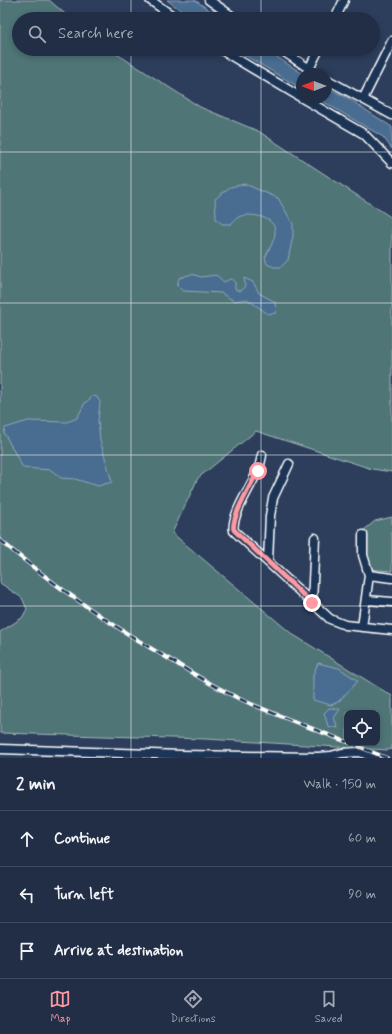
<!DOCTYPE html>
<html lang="en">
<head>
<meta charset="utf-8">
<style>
  :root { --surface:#212e45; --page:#2d3a50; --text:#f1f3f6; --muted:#a2a8b3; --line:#3e4a5e; --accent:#ff9aa2 }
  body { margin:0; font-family:Mynerve,sans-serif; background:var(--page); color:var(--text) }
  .controls { position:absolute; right:12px; bottom:12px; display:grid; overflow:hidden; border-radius:8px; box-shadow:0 2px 6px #0003 }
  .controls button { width:36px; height:36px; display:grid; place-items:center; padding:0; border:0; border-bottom:1px solid var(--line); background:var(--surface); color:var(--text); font:20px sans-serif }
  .compass { position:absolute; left:296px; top:68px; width:36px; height:36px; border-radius:50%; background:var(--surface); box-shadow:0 2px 6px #0003; rotate:270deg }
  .stop { position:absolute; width:12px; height:12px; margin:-9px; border:3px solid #ff9aa2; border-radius:50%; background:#fff }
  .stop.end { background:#ff9aa2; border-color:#fff; box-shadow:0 1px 4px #0008 }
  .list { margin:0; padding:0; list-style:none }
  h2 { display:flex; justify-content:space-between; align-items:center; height:52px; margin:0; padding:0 16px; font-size:17px }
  h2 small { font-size:13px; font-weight:400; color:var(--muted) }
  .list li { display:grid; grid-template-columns:26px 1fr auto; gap:12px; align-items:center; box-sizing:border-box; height:56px; padding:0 16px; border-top:1px solid var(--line) }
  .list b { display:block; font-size:15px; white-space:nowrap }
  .list em { font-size:13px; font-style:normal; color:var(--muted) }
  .icon { flex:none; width:22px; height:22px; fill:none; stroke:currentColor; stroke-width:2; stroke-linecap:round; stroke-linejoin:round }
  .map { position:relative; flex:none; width:392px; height:758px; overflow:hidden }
  .search { position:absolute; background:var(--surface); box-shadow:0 2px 6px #0003; left:12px; right:12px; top:12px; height:44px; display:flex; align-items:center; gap:10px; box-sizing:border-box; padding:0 14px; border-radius:22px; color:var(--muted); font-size:15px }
  .sheet { height:220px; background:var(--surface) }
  nav { display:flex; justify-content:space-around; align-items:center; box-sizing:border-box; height:56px; border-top:1px solid var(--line); background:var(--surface); font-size:11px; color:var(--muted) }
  nav a { display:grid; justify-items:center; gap:2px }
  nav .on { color:var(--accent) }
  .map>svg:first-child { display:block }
  .green { fill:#4f7477; stroke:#a7babb; fill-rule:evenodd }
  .water { fill:#4a6d91; stroke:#92a7bd }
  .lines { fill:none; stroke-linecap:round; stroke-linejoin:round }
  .street-casing { stroke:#fff; stroke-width:11 }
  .street { stroke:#1d3557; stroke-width:8 }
  .rail-casing { stroke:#fff; stroke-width:4 }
  .rail { stroke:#1d3557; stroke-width:2.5; stroke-dasharray:8; stroke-linecap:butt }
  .route { stroke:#ff9aa2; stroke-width:5 }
  .grid { fill:none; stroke:#fff; stroke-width:1; stroke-opacity:0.55 }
</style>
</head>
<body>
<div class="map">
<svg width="392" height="758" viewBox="0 0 392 758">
  <rect width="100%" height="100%" fill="#2c3e5c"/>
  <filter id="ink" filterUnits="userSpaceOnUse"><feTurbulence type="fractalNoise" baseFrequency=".025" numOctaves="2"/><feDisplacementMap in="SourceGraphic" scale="8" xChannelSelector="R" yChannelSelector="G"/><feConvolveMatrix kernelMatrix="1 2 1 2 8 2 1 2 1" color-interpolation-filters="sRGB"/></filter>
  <g filter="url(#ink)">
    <path class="green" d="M0 0H49L71 19H19V49H109L200 107 258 131 392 218V472L372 469 256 431 198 478 172 533 292 634 392 696V749L387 750 206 739 0 733V632L22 618 27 609 22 598 0 583ZM347 713H377V743H347Z
      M392 517V571L368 569 363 552 364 530 375 521Z"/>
    <path class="water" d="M167 0H195L222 19H192Z
      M234 49H265L303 74 302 89Z
      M326 87 346 97 392 127V149L383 137 317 98H326Z
      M245 184 278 198 293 224V236L288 260 281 267H274L267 264 265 258C268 251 275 240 275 232 276 217 252 213 241 216 237 217 234 221 231 224H222L216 219 215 199 230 187Z
      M192 274 201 277 216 275 224 282 230 279 235 281V289L240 291 245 286 244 278 253 282 259 293 275 302 276 313 268 314 247 299 234 301 221 293 183 291 177 286 179 278Z
      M93 396 97 397 100 402 98 421 100 440 112 482 98 486 75 479 61 478 51 470 23 468 4 433 5 428 28 421 67 422 77 418 85 403Z
      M318 663 339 668 358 681 338 702 331 705 313 700V675Z
      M329 708 340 709 334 718 338 728 328 726 324 713Z"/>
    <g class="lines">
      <g class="street-casing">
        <path id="street" d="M150 0 177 19
          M209 0 236 19
          M335 19 344 0
          M220 49 302 98
          M280 49 317 74
          M309 69 319 49
          M326 79 392 115
          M302 98 364 134 392 163
          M363 99 392 41
          M262 455C261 460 260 466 258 470 252 485 230 517 234 531L330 619 345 625 392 630
          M268 561 270 516 273 498 289 464
          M369 575 392 578
          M366 600 392 602
          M312 603 315 538
          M362 627 369 575 363 555V535
          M0 749 181 755 318 757 331 756 342 753 360 752 375 758"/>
      </g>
      <use href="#street" class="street"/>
      <g class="rail-casing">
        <path id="rail" d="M0 540C54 586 112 626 174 662 195 675 217 688 240 699 275 715 312 728 347 742
          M350 743 387 758"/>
      </g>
      <use href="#rail" class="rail"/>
    </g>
  </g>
  <g class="lines" filter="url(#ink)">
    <path class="route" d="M258 471C252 483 230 519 234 530L312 603"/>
  </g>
  <path class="grid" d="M131 0V19M261 0V19M131 49V758M261 49V758M0 152H392M0 303H392M0 455H392M0 606H392"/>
</svg>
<div class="controls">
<button><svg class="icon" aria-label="locate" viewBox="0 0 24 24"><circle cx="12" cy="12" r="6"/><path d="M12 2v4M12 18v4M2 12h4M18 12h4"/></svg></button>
</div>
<svg class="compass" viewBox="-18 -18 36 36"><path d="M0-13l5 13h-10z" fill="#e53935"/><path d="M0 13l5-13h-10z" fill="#a2a8b3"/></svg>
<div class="stop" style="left:258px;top:471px"></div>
<div class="stop end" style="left:312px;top:603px"></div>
<div class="search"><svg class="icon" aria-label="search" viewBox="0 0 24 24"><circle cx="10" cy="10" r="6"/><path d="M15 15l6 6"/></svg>Search here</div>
</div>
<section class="sheet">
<h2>2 min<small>Walk · 150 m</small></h2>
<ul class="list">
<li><svg class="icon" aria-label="ahead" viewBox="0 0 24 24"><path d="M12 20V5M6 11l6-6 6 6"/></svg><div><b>Continue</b></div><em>60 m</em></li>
<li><svg class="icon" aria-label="left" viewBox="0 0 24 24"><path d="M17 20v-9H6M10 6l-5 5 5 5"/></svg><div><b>Turn left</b></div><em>90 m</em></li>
<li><svg class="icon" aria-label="arrive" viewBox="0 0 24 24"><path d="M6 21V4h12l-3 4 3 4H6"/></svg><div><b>Arrive at destination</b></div></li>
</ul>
</section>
<nav>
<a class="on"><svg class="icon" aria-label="map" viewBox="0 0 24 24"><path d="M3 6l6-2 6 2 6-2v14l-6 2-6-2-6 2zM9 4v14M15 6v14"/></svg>Map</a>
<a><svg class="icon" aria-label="directions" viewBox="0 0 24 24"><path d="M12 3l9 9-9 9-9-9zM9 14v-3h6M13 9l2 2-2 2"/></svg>Directions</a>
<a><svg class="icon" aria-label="saved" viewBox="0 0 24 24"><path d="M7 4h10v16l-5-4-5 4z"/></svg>Saved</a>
</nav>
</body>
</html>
